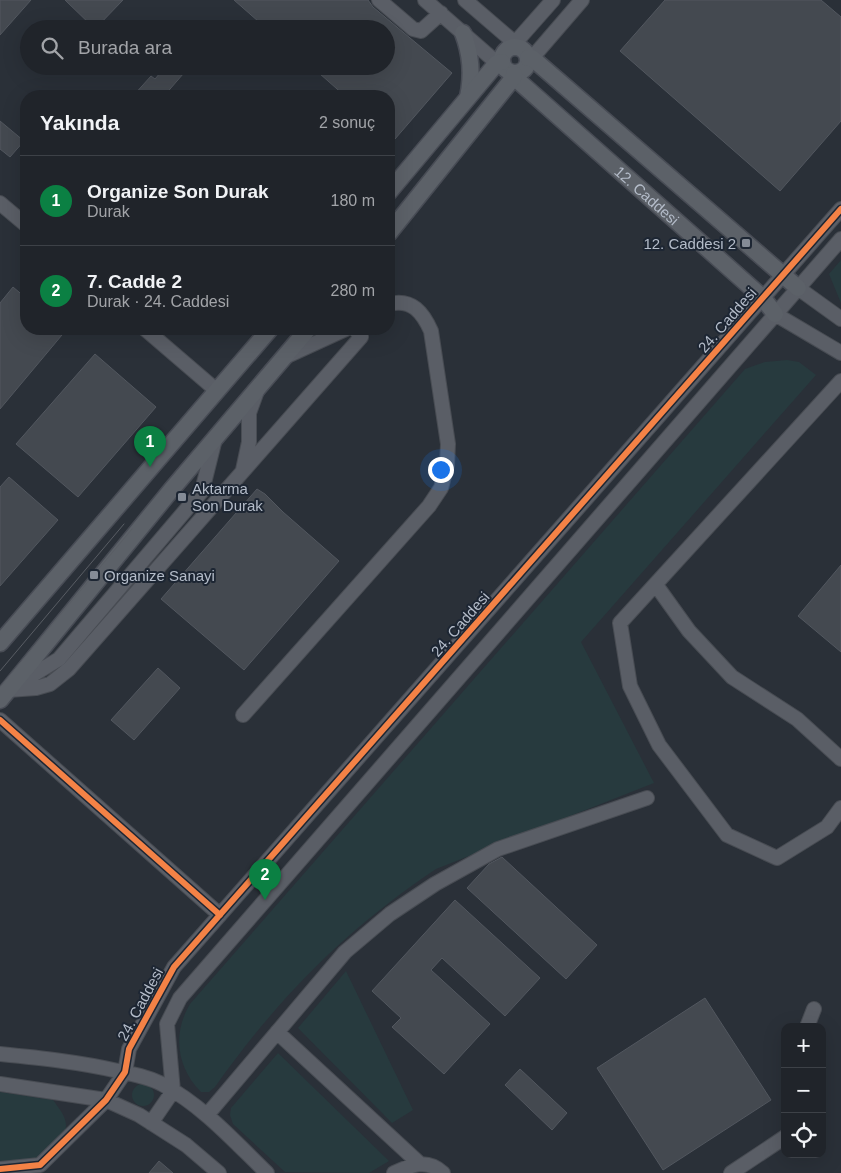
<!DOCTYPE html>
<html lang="tr">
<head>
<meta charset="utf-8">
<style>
  :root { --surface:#20242a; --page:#282c32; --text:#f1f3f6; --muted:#a2a4a8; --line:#3d4147; --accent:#0b8043 }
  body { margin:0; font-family:Helvetica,sans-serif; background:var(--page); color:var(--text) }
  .controls { position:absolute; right:15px; bottom:15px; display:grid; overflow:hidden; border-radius:10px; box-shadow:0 5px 20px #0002 }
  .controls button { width:45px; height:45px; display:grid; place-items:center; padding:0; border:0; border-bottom:1px solid var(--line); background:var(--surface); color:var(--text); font:25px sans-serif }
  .you { position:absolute; left:440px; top:469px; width:18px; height:18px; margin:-12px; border:4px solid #fff; border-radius:50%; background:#1a73e8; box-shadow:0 0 0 8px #1a73e833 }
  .badge { display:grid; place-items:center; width:32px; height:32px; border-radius:50%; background:var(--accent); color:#fff; font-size:16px; font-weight:700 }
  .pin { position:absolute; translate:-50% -41px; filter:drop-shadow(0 1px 2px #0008) }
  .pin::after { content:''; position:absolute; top:26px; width:18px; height:15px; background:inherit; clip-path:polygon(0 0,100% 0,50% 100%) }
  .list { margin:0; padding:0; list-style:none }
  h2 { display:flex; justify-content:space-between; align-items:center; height:65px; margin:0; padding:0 20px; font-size:21px }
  h2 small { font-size:16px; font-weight:400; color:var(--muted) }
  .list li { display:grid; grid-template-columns:32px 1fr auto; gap:15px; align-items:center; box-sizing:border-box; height:90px; padding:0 20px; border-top:1px solid var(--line) }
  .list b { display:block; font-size:19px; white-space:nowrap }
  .list p { margin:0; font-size:16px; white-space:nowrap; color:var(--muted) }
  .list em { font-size:16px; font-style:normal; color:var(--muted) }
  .icon { flex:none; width:28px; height:28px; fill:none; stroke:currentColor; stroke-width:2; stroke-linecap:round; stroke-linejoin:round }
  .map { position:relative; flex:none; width:841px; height:1173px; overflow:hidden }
  .search { position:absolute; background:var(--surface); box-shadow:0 5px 20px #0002; left:20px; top:20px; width:375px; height:55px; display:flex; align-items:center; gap:12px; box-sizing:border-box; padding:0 18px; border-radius:28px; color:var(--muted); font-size:19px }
  .panel { position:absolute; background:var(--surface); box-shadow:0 5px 20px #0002; left:20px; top:90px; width:375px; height:245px; border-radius:20px }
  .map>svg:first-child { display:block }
  .green { fill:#273a3e }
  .building { fill:#444950; stroke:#52575f }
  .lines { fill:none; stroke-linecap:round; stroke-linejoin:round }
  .minor-casing { stroke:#484c53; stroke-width:16 }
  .major-casing { stroke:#484c55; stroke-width:19 }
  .minor { stroke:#5a5e66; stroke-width:14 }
  .major { stroke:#5c6168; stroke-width:16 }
  .tram { stroke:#595d64; stroke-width:1 }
  .cycleway-casing { stroke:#1d2633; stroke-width:9 }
  .cycleway { stroke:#f48246; stroke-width:6 }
  .poi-dot { fill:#848b96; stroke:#1d2633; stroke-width:2 }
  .labels { text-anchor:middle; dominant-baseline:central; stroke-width:4; stroke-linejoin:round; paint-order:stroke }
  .street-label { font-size:15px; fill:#b4bcc9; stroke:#1d2633 }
  .poi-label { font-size:15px; fill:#b4bcc9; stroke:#1d2633; text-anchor:start }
</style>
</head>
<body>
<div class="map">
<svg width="841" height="1173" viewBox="0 0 841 1173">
  <rect width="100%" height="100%" fill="#2a3038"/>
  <path class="green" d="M841 260V303L829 274Z
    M787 360 799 362 816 375 581 642 654 783 436 869C345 930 278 998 215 1087L209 1092H201C177 1068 172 1034 190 1004L745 369 765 362Z
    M346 971 413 1110 392 1123 298 1028Z
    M278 1053 389 1161 369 1173 285 1172 233 1124 230 1115 231 1108Z
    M132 1095a11 11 0 1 1 22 0a11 11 0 1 1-22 0Z
    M0 1092 53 1100C60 1110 69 1119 65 1132L36 1159 0 1163Z"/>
  <path class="building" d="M0 0H31L0 35Z
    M65 0H123L95 29Z
    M234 0H368L373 7 452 73 395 139 389 134V96H345L311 66H386V29H267Z
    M665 0H821L841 17V121L780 191 620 51Z
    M166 66H190L164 96H133L151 76 155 79Z
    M0 121 24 141 10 157 0 149Z
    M13 287 26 298V329H67L0 409V303Z
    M95 354 156 407 78 497 16 444Z
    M9 477 58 520 0 586V487Z
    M257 489 265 494 283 512 339 561 244 670 161 599Z
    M841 565V652L798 616Z
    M158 668 180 688 134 740 111 720Z
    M502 857 597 945 566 979 467 888 489 864Z
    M455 900 540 978 505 1016 442 958 431 970 490 1024 444 1074 392 1027 401 1018 372 991Z
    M705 998 771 1100 663 1170 597 1068Z
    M520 1069 567 1113 552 1130 505 1085Z
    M159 1161 173 1173H149Z"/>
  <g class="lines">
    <g class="minor-casing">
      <path id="minor" d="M379 0 413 29 421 31 441 13
        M425 0 497 63
        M465 0 515 43
        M515 47V43L553 0
        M532 58 582 0
        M0 203 26 225
        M798 288 841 319
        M775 314 841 353
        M145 329 216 390
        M285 357 346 329
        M841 381 620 623 630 686 659 745 727 835 777 858 827 827 841 808
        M243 470 249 442V413L257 391
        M656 585 689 631 732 677 797 719 841 759
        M13 687 59 659 202 491 215 439
        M8 690 36 688 50 684 69 669 361 337 355 329
        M243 715 429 506 441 488 447 465 448 444 431 331C423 313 412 298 389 304
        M0 720 220 915
        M807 1027 814 1009
        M277 1032 420 1164
        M0 1054C40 1058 79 1062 118 1071 133 1074 148 1077 162 1084 203 1106 234 1141 267 1173
        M0 1084 106 1100 139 1115 186 1145 219 1173
        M207 1115 345 952 390 914 435 884 498 849 647 798
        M151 1123 173 1091 167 1024 180 998 841 239
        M0 1169 40 1165 106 1100 125 1072 129 1049 174 967 841 209
        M394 1173C411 1165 427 1158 443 1173
        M731 1173 785 1137"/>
    </g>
    <g class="major-casing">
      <g id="major">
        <path d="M463 33C471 54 473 74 468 97"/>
        <circle cx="515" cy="60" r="13"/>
        <path d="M528 58H532L798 288"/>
        <path id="s1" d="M514 77 763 298 775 314"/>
        <path d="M389 192 497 63 502 62"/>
        <path d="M389 233 514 77V74"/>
        <path d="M0 643 270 329"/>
        <path d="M0 700 172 489 308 329"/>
      </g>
    </g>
    <use href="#minor" class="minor"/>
    <use href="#major" class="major"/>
    <path class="tram" d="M0 671 124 524
      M0 687 132 529"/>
    <g class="cycleway-casing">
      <path id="cycleway" d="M0 720 220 915
        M0 1169 40 1165 106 1100 125 1072 129 1049 174 967 841 209"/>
    </g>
    <use href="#cycleway" class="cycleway"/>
  </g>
  <g class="poi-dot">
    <rect x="741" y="238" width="10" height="10" rx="2.5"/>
    <rect x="177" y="492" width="10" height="10" rx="2.5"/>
    <rect x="89" y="570" width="10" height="10" rx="2.5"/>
  </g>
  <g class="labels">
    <g class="street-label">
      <text stroke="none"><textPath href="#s1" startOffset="178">12. Caddesi</textPath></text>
      <text transform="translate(727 320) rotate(-49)">24. Caddesi</text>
      <text transform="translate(460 624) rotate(-49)">24. Caddesi</text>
      <text transform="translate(140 1004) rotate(-62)">24. Caddesi</text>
    </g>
    <g class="poi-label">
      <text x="736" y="243" text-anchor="end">12. Caddesi 2</text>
      <text x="192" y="488">Aktarma<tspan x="192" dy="17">Son Durak</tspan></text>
      <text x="104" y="575">Organize Sanayi</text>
    </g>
  </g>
</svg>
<div class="controls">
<button>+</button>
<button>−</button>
<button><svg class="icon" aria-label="locate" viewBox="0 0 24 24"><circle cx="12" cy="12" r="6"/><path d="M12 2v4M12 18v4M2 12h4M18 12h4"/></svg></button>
</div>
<div class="you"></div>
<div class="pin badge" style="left:150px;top:467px">1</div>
<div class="pin badge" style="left:265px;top:900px">2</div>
<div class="search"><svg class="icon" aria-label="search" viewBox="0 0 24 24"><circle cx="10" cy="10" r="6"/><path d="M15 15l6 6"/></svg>Burada ara</div>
<section class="panel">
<h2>Yakında<small>2 sonuç</small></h2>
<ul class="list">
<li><span class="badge">1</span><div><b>Organize Son Durak</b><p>Durak</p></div><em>180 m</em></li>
<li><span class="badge">2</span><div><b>7. Cadde 2</b><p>Durak · 24. Caddesi</p></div><em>280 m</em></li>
</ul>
</section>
</div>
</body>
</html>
